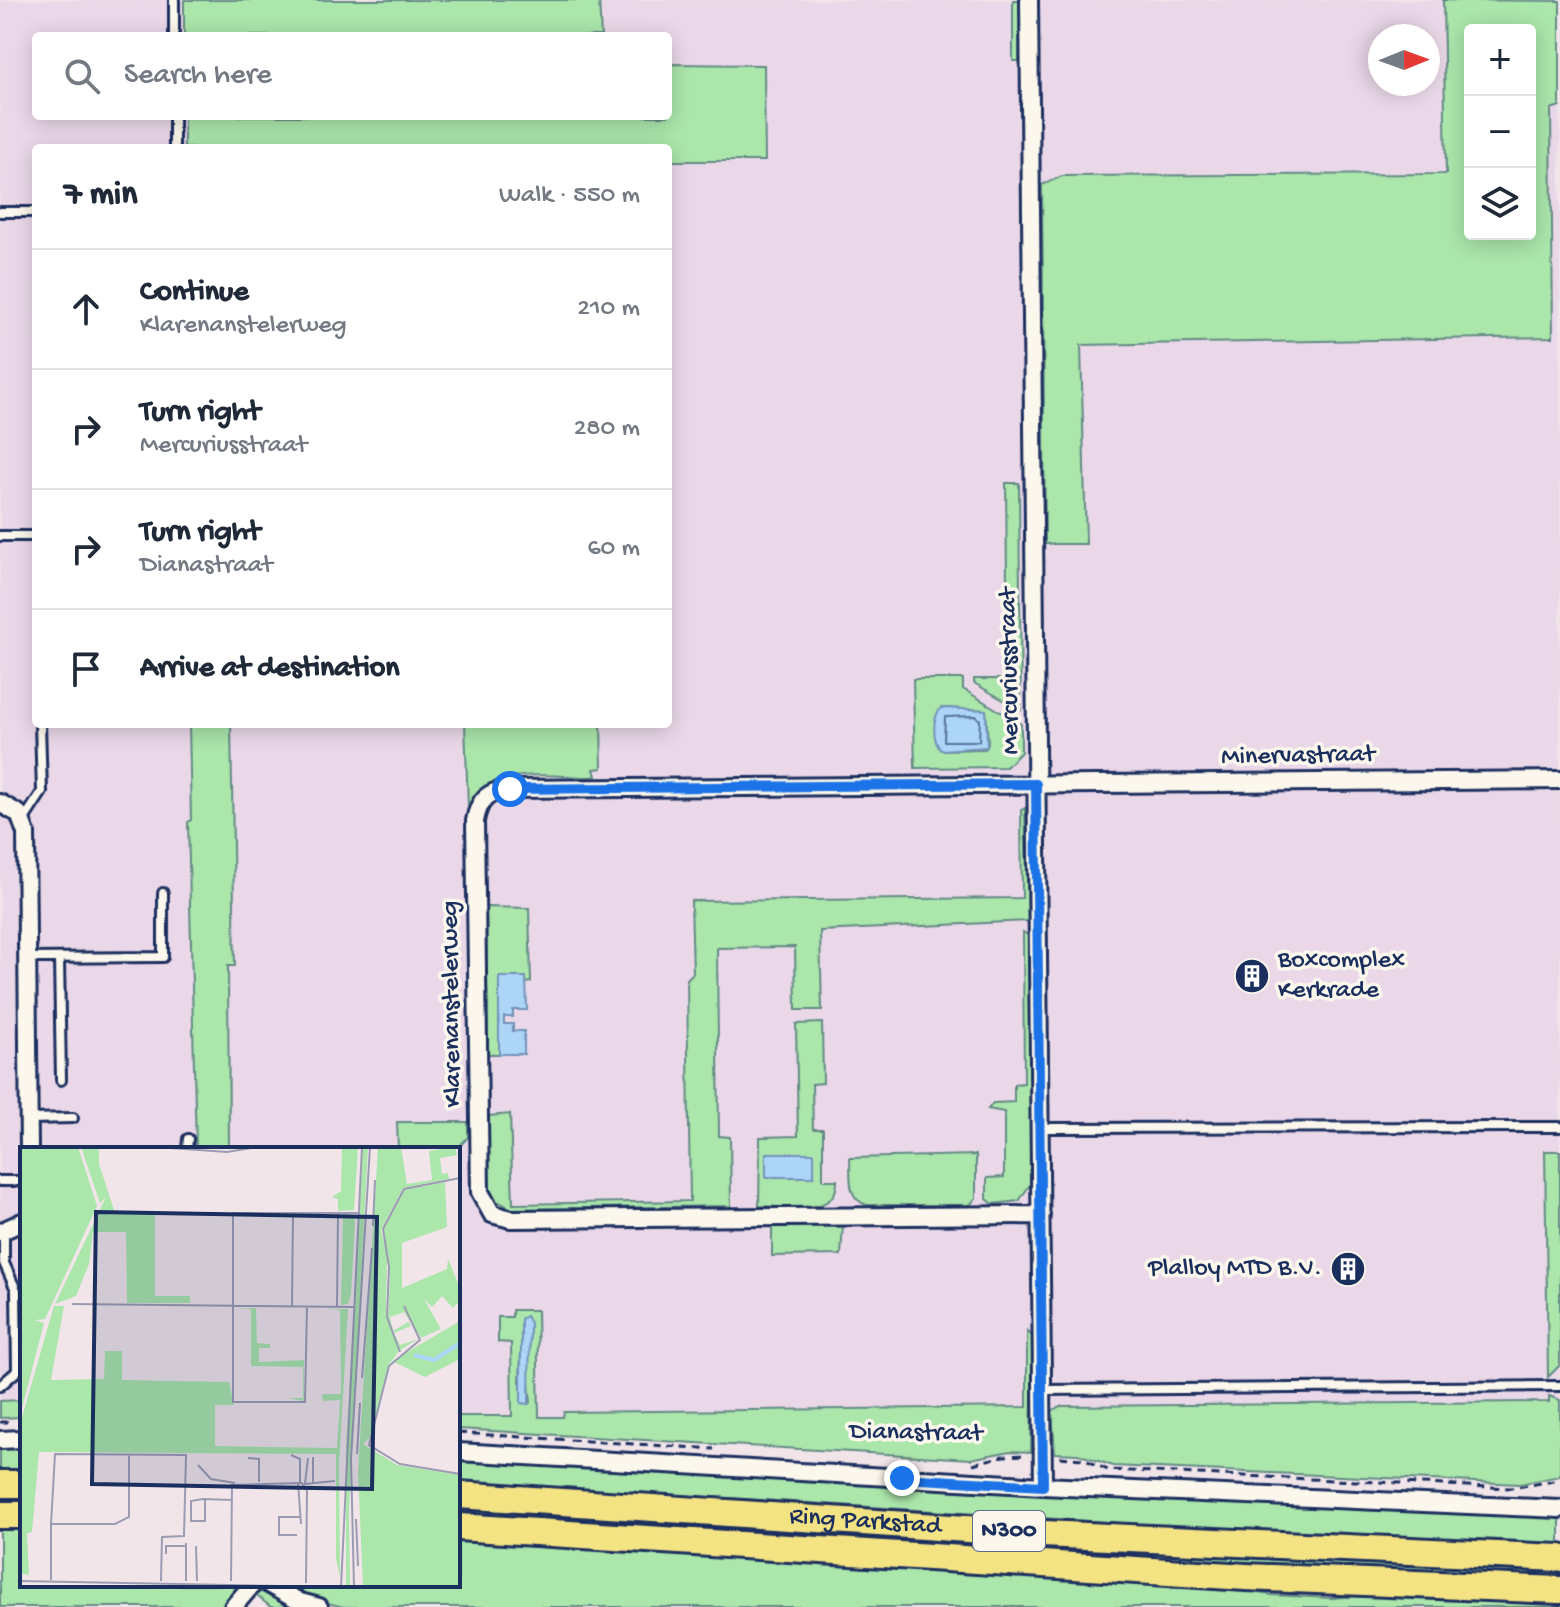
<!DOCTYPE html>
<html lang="en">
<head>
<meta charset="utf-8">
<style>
  :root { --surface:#fff; --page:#f6f6f7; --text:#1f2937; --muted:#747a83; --line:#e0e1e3 }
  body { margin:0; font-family:"Gochi Hand",sans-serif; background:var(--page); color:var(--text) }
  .controls { position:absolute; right:24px; top:24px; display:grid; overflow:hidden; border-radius:8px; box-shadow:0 4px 20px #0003 }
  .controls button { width:72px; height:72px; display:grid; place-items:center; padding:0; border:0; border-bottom:2px solid var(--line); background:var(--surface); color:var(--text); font:40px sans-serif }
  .compass { position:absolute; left:1368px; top:24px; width:72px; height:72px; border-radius:50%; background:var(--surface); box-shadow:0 4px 20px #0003; rotate:89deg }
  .stop { position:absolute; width:24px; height:24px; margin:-18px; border:6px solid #1a73e8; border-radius:50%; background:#fff }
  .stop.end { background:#1a73e8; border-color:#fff; box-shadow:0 2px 8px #0008 }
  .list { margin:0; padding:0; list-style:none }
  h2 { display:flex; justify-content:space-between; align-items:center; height:104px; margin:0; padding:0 32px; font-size:34px }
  h2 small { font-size:26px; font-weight:400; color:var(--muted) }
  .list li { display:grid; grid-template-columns:52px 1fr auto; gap:24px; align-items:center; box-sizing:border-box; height:120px; padding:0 32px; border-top:2px solid var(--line) }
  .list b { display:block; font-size:30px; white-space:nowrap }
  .list p { margin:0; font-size:26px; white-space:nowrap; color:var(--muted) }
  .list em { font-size:26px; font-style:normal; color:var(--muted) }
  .icon { flex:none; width:44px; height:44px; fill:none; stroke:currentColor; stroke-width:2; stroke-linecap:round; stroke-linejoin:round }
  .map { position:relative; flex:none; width:1560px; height:1607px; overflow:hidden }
  .search { position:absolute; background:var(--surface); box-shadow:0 4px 20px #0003; left:32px; top:32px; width:640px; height:88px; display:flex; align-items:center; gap:20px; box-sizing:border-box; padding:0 28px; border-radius:8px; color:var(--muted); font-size:30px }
  .panel { position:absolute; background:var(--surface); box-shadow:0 4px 20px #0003; left:32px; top:144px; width:640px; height:584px; border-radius:8px }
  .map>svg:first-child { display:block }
  .built { fill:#ead8e9; fill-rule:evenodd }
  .green { fill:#abe6ab; stroke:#638a84; stroke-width:2; fill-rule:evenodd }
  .water { fill:#add5f7; stroke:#7393ba; stroke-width:2 }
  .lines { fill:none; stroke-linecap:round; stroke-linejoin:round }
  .shore { stroke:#55719b; stroke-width:2 }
  .service-casing { stroke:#1b2f5e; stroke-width:14 }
  .minor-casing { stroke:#1b2f5e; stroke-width:22 }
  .trunk-casing { stroke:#1b2f5e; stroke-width:32 }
  .path { stroke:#1b2f5e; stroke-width:3; stroke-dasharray:8 6; stroke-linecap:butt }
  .service { stroke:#fbf7ec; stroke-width:8 }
  .minor { stroke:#fbf7ec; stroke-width:16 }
  .trunk { stroke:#f4e382; stroke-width:26 }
  .route { stroke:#1a73e8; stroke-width:10 }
  .labels { text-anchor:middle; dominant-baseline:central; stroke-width:7; stroke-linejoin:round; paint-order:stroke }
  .shield { fill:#fbf7ec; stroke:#5e6b89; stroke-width:2 }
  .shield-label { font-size:24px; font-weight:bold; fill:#1b2f5e }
  .street-label { font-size:26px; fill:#1b2f5e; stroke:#fbf7ec }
  .poi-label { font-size:26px; fill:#1b2f5e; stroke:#fbf7ec; text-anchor:start }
  .inset-river { fill:none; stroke:#add5f7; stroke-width:4 }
  .inset-road { fill:none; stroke:#9b9cb2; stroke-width:2 }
  .view { fill:#1b2f5e; fill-opacity:0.15; stroke:#1b2f5e; stroke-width:4 }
  .inset-edge { fill:none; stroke:#1b2f5e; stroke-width:4 }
</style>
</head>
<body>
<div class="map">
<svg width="1560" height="1607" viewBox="0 0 1560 1607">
  <rect width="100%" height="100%" fill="#f1e5ea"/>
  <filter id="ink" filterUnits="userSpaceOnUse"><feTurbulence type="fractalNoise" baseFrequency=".0125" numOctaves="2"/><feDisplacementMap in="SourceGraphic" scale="16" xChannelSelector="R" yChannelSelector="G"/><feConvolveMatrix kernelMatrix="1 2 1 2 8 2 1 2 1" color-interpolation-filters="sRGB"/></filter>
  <g filter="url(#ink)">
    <path class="built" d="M0 0H184V36H36V116H184V148H36V724H465L468 805 481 788 498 779 595 776 594 769 601 768V724H668V36H593L592 0H1443L1470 234H1530V63L1560 75V1402L564 1412 563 1417 458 1416V1149H22V1400L0 1401ZM1380 36H1428V84H1380Z"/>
    <path class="green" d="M184 0H599L601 36H184Z
      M1013 0H1020L1019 61H1013Z
      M1443 0 1560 1V106L1551 109 1553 337 1081 345 1086 544H1045L1042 185 1062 176 1446 174ZM1470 30H1530V234H1470Z
      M668 64 764 65 765 161H668V148H184V116H668Z
      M1006 483H1019L1021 710 974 683V679H1008Z
      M913 679H963V689L1021 724V752L1006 767 915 768ZM942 708 986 710 988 744 985 749 941 750Z
      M189 724H231L235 966H228L229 1149H196L188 822 191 820Z
      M465 724H601L602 768 594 769 596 776 591 777C552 777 487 764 468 807Z
      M1025 808 1028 921 820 931 822 1010H796L795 947 717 948 719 1136 730 1137 731 1206 512 1209 495 1200 489 1187V1116L510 1114 513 1204 690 1201 687 979 693 973 691 901 1022 898 1021 810Z
      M486 907 529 908 531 982 526 983V978H499V1054H488Z
      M1023 932 1028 935 1031 1183 1019 1201 993 1204 987 1199V1178L1004 1177V1112L988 1109 993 1103 1014 1102V1084L1024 1083Z
      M822 1023 823 1083 812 1084 813 1129H823V1180H837C838 1218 786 1206 759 1206L760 1137 798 1136 796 1024Z
      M397 1122H468V1137L457 1149H398Z
      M1545 1151H1560V1365L1548 1377Z
      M976 1155V1198L970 1205H867C846 1199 851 1176 850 1158Z
      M843 1226 841 1255 772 1256V1227Z
      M512 1310H537L539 1417H563L564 1412 1027 1407V1331L1033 1337 1031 1452 1010 1451 971 1459 458 1429V1416H512L511 1343 498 1342V1317H512ZM522 1317 531 1403 520 1382Z
      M1549 1396 1560 1400V1476L1520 1484 1113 1466 1078 1454 1055 1453 1052 1411 1060 1406 1549 1402Z
      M22 1400V1417L0 1418V1401Z
      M0 1448H22V1472H0Z
      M458 1460 904 1487 1560 1517V1545L1406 1541 712 1497 458 1484Z
      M458 1503 1560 1566V1580L458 1518Z
      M22 1525V1585H239L227 1607H0V1526Z
      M458 1540 1211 1585 1270 1595 1333 1598 1393 1592 1560 1601V1607H344L301 1597 283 1585H458Z
      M267 1592 301 1607H271L253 1593Z"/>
    <path class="water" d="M941 708 986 710 987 747 941 750C932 741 932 717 941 708Z
      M499 977H526L527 1010H513V1017H504V1024H513V1031H524V1054H499Z
      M766 1153H814V1177H766Z
      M526 1316 530 1323 529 1404 521 1403V1319Z"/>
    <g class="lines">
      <path class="shore" d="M976 716 980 720 979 741H944L945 717Z"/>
      <g class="service-casing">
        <path id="service" d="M174 0V36
          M174 116V148
          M0 212H36
          M0 536H36
          M23 821 42 792 40 724
          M27 958 163 957V893
          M59 958 61 1080
          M29 1119 73 1118
          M1042 1128 1560 1127
          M187 1149 188 1139
          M0 1181H22
          M0 1386 17 1371 16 1290 4 1263V1231
          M1042 1390 1560 1386"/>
      </g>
      <g class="minor-casing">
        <path id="minor" d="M1029 0 1043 1486
          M0 803 19 814 26 833 29 1149
          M1041 1215 511 1219 492 1214 480 1192 475 821C479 799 488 791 510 789L1560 780
          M0 1232 22 1222
          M0 1440 22 1439
          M458 1452 1043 1486 1560 1509
          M270 1585 300 1602 319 1607
          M233 1607 252 1585"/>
      </g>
      <g class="trunk-casing">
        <g id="trunk">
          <path d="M0 1484H22"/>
          <path id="s1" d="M458 1495 1043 1534 1560 1558"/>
          <path d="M0 1515H22"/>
          <path d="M458 1527 1246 1577 1560 1590"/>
        </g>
      </g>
      <path class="path" d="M0 1422H10
        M458 1433 714 1449
        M1060 1457 1083 1459 1108 1470 1511 1488 1560 1480
        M973 1464 1003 1456 1028 1455"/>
      <use href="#service" class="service"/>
      <use href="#minor" class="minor"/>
      <use href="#trunk" class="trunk"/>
    </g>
  </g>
  <g class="lines" filter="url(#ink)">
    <path class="route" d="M510 789 1036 784 1043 1486 902 1478"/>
  </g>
  <defs>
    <g id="building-disc" transform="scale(1.8)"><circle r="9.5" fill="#1b2f5e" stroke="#fbf7ec"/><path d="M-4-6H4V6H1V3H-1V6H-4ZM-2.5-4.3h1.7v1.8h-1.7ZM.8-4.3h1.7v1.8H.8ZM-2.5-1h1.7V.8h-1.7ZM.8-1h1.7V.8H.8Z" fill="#fff"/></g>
  </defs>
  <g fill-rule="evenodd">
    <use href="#building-disc" x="1252" y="976"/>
    <use href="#building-disc" x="1348" y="1269"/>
  </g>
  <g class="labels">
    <rect class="shield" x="973" y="1511" width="72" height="40" rx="6"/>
    <g class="shield-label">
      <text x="1009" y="1531">N300</text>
    </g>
    <g class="street-label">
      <text transform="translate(1011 671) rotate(-91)">Mercuriusstraat</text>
      <text transform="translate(1298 757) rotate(-1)">Minervastraat</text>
      <text transform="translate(453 1004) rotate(-91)">Klarenanstelerweg</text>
      <text transform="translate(916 1434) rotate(1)">Dianastraat</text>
      <text stroke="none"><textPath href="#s1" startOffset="408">Ring Parkstad</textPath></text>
    </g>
    <g class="poi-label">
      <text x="1278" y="961">Boxcomplex<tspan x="1278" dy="30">Kerkrade</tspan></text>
      <text x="1322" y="1269" text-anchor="end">Plalloy MTD B.V.</text>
    </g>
  </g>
  <g transform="translate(20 1147)">
    <rect width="440" height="440" fill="#f1e5ea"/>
    <path d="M0 0H58L77 59 25 172 15 173 24 176 0 269ZM61 0H79V17L95 66 135 67V149H170V156H107L106 85H73L69 117 56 149 35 157 86 50 80 56ZM322 0H338L334 63 318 64V52L312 50 321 44ZM343 0H348L329 364 330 440H326V298ZM358 0H381L387 37 412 33 409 4 435 0 437 8 420 11 422 27 428 26 429 32 383 41 361 83 367 108 366 167 379 204 368 219 351 289 343 297 377 318 440 328V440H343L338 325ZM425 35 427 80 382 96V141L427 122 428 112 440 141V159L437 156 433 161 422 149 412 160 404 152 421 182 401 191 384 165 370 170 373 184 388 175 391 179 374 186 380 198 398 192 380 203 368 172 370 130 363 84 384 43ZM323 67 334 68 335 76 331 147 328 157 321 158ZM34 159H44L31 233 84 232 85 204H102V233L209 235 214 258H195V299L317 301 320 253 303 254 302 247H321L320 163 307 162H328L319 318 320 430 316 411V307H300L19 305 12 385 7 386 9 428 0 426V277ZM216 161H236L237 196 250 197V201H239V215L284 213V251L283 254 268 251H283V220L231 219V162ZM440 174V212L405 230 372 214Z" fill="#abe6ab"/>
    <path class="inset-river" d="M394 208 414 213 440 196"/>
    <path class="inset-road" d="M135 0 207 5 237 0M353 79 355 33M52 157 334 160M272 159 273 65M287 159 285 255H213V66H340M317 159 318 66M384 159 400 193 369 219 349 298 380 317 440 327M380 205 367 170 369 120 363 82 384 42 440 31M342 231 352 101M337 307 340 256M271 308 280 312V336M228 311 239 312V335M288 311 285 337 315 334M178 318 191 332 215 336M278 336 281 377M293 336V310M185 352V374H171V354L183 352 212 353M336 372 338 419M31 377 35 307 166 308 164 389 142 390 141 434M277 388H259V370H281M176 399 177 434M146 407V399H166M31 433V377H95L109 370V307M0 434 316 440M166 434V396M211 434 212 338 282 336 287 344 286 436M30 439H69M321 440 342 0M334 440 331 312 350 0"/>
    <path class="view" d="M76 65 357 70 352 342 72 337Z"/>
    <rect width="440" height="440" class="inset-edge"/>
  </g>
</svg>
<div class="controls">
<button>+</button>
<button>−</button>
<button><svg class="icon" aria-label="layers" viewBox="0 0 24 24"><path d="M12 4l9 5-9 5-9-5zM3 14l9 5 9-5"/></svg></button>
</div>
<svg class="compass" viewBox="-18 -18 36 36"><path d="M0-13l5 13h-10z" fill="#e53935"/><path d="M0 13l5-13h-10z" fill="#747a83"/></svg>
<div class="stop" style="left:510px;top:789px"></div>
<div class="stop end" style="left:902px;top:1478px"></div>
<div class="search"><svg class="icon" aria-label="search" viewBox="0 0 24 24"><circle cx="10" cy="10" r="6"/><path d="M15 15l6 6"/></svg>Search here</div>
<section class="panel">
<h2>7 min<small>Walk · 550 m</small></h2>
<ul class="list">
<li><svg class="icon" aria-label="ahead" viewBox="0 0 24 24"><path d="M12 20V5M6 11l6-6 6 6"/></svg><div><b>Continue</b><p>Klarenanstelerweg</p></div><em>210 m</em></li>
<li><svg class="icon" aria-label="right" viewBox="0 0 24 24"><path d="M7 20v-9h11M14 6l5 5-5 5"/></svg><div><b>Turn right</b><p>Mercuriusstraat</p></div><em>280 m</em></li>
<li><svg class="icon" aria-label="right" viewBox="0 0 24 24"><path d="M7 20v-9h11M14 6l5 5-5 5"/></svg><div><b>Turn right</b><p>Dianastraat</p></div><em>60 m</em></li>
<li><svg class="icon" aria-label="arrive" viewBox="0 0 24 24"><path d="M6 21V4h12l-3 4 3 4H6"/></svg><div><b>Arrive at destination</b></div></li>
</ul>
</section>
</div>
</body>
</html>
